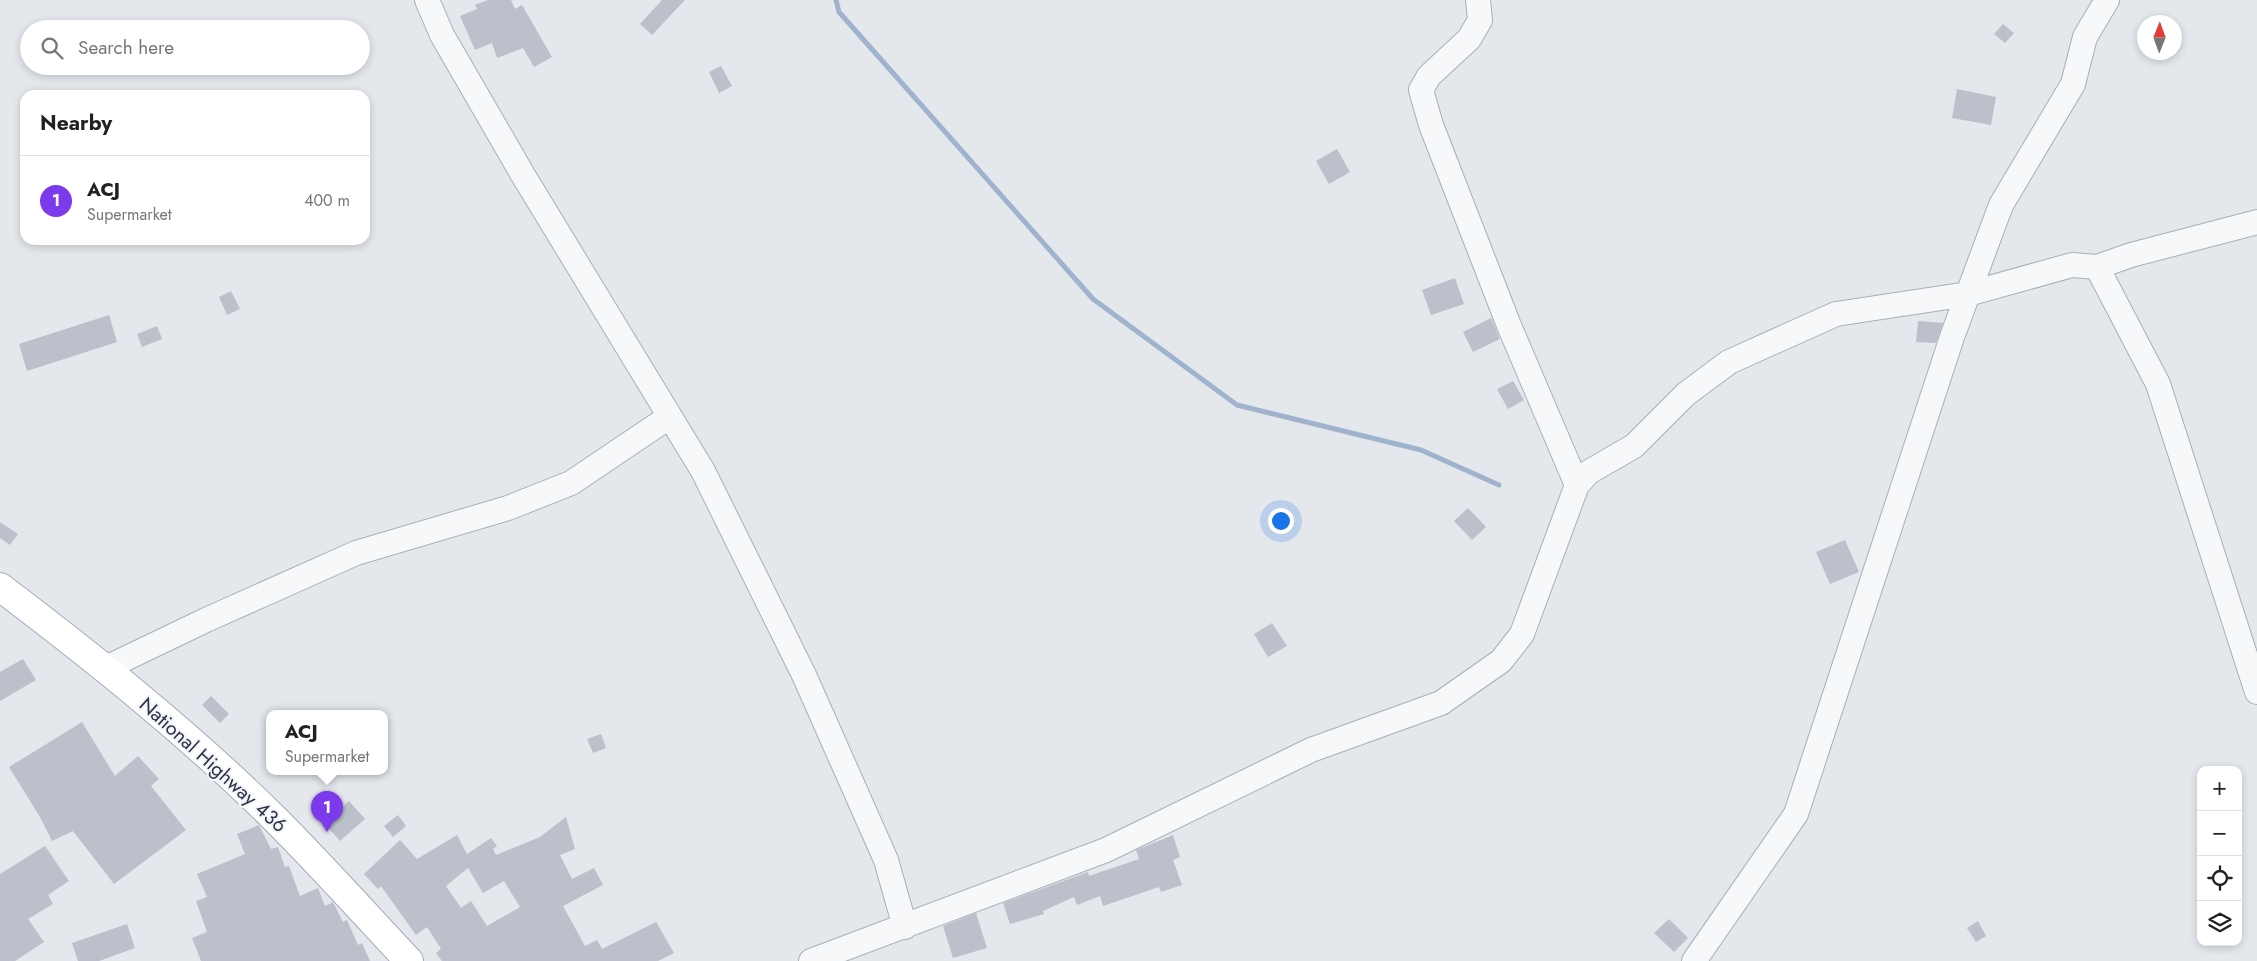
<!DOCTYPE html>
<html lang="en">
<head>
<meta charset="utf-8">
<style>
  :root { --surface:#fff; --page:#f6f6f6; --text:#222; --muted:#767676; --line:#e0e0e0; --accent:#7c3aed }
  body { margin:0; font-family:Jost,sans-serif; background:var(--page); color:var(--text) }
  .controls { position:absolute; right:15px; bottom:15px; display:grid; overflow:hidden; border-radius:10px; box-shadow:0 2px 8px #0003 }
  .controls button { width:45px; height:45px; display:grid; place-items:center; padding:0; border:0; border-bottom:1px solid var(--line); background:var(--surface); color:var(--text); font:25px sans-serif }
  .compass { position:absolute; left:2137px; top:15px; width:45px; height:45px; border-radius:50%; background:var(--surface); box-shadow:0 2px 8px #0003; rotate:1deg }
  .you { position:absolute; left:1280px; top:520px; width:18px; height:18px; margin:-12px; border:4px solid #fff; border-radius:50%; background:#1a73e8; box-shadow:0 0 0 8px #1a73e833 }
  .badge { display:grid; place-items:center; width:32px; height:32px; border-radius:50%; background:var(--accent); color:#fff; font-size:16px; font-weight:700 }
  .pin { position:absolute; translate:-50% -41px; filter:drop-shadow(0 1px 2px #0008) }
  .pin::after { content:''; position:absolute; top:26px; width:18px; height:15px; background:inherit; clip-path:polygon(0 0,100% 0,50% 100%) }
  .popup { position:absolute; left:266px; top:710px; width:122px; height:65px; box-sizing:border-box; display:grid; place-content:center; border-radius:10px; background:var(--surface); filter:drop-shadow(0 1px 4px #0005); font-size:16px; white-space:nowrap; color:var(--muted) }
  .popup b { font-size:19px; color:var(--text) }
  .popup::after { content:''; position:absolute; left:50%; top:100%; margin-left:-10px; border:10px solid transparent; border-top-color:var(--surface) }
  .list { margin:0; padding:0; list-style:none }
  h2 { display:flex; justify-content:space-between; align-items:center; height:65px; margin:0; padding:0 20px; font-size:21px }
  h2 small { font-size:16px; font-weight:400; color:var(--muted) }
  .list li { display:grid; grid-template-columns:32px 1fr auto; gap:15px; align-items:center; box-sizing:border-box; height:90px; padding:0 20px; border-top:1px solid var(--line) }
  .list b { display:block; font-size:19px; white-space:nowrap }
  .list p { margin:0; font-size:16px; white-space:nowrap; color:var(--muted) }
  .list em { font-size:16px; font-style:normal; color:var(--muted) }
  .icon { flex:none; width:28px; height:28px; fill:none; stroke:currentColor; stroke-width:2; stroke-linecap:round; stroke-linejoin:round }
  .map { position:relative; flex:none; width:2257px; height:961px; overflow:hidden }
  .search { position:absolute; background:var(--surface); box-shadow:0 2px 8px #0003; left:20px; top:20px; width:350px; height:55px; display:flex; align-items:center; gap:12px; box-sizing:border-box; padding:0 18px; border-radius:28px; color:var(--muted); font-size:19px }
  .panel { position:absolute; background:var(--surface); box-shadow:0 2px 8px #0003; left:20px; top:90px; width:350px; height:155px; border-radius:15px }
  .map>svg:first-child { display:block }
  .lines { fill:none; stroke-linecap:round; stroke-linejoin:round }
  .stream { stroke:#9fb4cc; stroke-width:5 }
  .building { fill:#bbc0ca; fill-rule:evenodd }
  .minor-casing { stroke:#a9aeb7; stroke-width:26 }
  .major-casing { stroke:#a3abb8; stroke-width:30 }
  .minor { stroke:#f7f8fa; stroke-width:24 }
  .major { stroke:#fff; stroke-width:28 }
  .labels { text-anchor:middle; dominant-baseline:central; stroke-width:4; stroke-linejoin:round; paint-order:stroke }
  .street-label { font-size:20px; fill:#2b3445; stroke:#f4f6f9 }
</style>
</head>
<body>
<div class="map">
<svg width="2257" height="961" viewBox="0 0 2257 961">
  <rect width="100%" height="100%" fill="#e4e7ec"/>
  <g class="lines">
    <path class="stream" d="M836 0 839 12 1093 299 1237 405 1421 450 1499 485"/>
  </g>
  <path class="building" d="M488 0H511L515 9 522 5 552 57 534 67 523 48 497 58 492 43 475 50 460 16 477 9 475 5Z
    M662 0H685L652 35 640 24Z
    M2003 24 2014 33 2005 43 1994 34Z
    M721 66 732 86 719 93 709 72Z
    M1957 89 1996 97 1991 125 1952 118Z
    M1337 149 1350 172 1329 184 1316 161Z
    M1455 278 1464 304 1431 315 1422 290Z
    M231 291 240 309 227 315 219 297Z
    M109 315 117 342 27 371 19 344Z
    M1491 318 1500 339 1473 352 1463 332Z
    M1918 321 1943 323 1936 343 1916 342Z
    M157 326 162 339 142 347 137 334Z
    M1513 381 1524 400 1508 409 1497 389Z
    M1468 508 1486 527 1472 540 1454 521Z
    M0 522 18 534 10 545 0 538Z
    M1845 540 1859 572 1830 584 1816 552Z
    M1272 623 1287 646 1268 657 1254 634Z
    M23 659 36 680 0 701V672Z
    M211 696 229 714 220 723 202 705Z
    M82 722 115 776 138 756 159 779 151 786 186 830 114 884 73 831 52 841 40 817 9 767Z
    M601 734 606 748 593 753 587 739Z
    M349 801 365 819 340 841 324 823Z
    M398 815 406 826 393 837 384 826Z
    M566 817 575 849 560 855 572 879 594 868 603 885 563 906 585 946 597 940 602 949 656 922 674 953 658 961H442L436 953 441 949 427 927 416 935 381 886 378 889 364 874 400 840 417 859 457 835 467 854 491 838 497 846 493 849 496 855 540 837ZM468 868 483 893 504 881 520 907 487 926 471 901 461 908 446 886Z
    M259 825 271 849 278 847 285 867 289 866 300 896 318 888 325 906 333 902 343 922 347 920 358 945 362 943 370 961H201L192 938 207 932 196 901 207 897 197 874 245 854 237 834Z
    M1173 835 1180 857 1173 860 1182 885 1161 892 1159 887 1103 906 1100 896 1077 905 1074 897 1043 911 1044 914 1010 924 1003 903 1088 872 1089 876 1139 859 1136 850Z
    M45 846 69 881 48 895 53 904 28 919 44 942 15 961H0V874Z
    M976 913 987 948 953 958 943 926Z
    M1669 919 1688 938 1674 952 1654 933Z
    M1978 921 1986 936 1976 942 1967 928Z
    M127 924 135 948 99 961H78L72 943Z"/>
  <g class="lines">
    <g class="minor-casing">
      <path id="minor" d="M427 0 442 35 523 175 703 471 804 675 886 860 905 927
        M1478 0 1480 20 1469 39 1429 76 1421 90 1431 125 1508 323 1577 485
        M2097 267 2131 255 2257 222
        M106 668 206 620 356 553 508 508 571 483 669 417
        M811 961 1106 850 1311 750 1441 703 1501 661 1522 634 1577 485 1589 472 1634 446 1686 394 1729 362 1836 314 1968 294 2072 265 2097 267 2158 384 2257 692
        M1694 961 1796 814 1952 337 2001 205 2073 84 2085 37 2107 0"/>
    </g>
    <g class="major-casing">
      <path id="major" d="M0 587C95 659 189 734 274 818 320 864 364 913 409 961"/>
    </g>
    <use href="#minor" class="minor"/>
    <use href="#major" class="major"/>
  </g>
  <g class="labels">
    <g class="street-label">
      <text transform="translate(213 765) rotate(42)">National Highway 436</text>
    </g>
  </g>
</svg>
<div class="controls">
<button>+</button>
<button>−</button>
<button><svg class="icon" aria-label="locate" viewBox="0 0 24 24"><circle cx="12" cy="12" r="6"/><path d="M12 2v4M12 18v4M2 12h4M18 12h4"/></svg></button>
<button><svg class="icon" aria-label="layers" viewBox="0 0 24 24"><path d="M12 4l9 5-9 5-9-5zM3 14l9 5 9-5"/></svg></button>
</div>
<svg class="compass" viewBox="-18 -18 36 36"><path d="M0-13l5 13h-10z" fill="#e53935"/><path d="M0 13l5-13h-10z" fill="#767676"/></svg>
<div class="you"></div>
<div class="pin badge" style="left:327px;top:832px">1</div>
<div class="popup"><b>ACJ</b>Supermarket</div>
<div class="search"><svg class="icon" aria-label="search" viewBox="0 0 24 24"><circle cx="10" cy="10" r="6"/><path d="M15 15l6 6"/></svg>Search here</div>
<section class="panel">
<h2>Nearby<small></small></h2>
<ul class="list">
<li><span class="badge">1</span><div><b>ACJ</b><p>Supermarket</p></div><em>400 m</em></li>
</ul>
</section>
</div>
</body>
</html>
